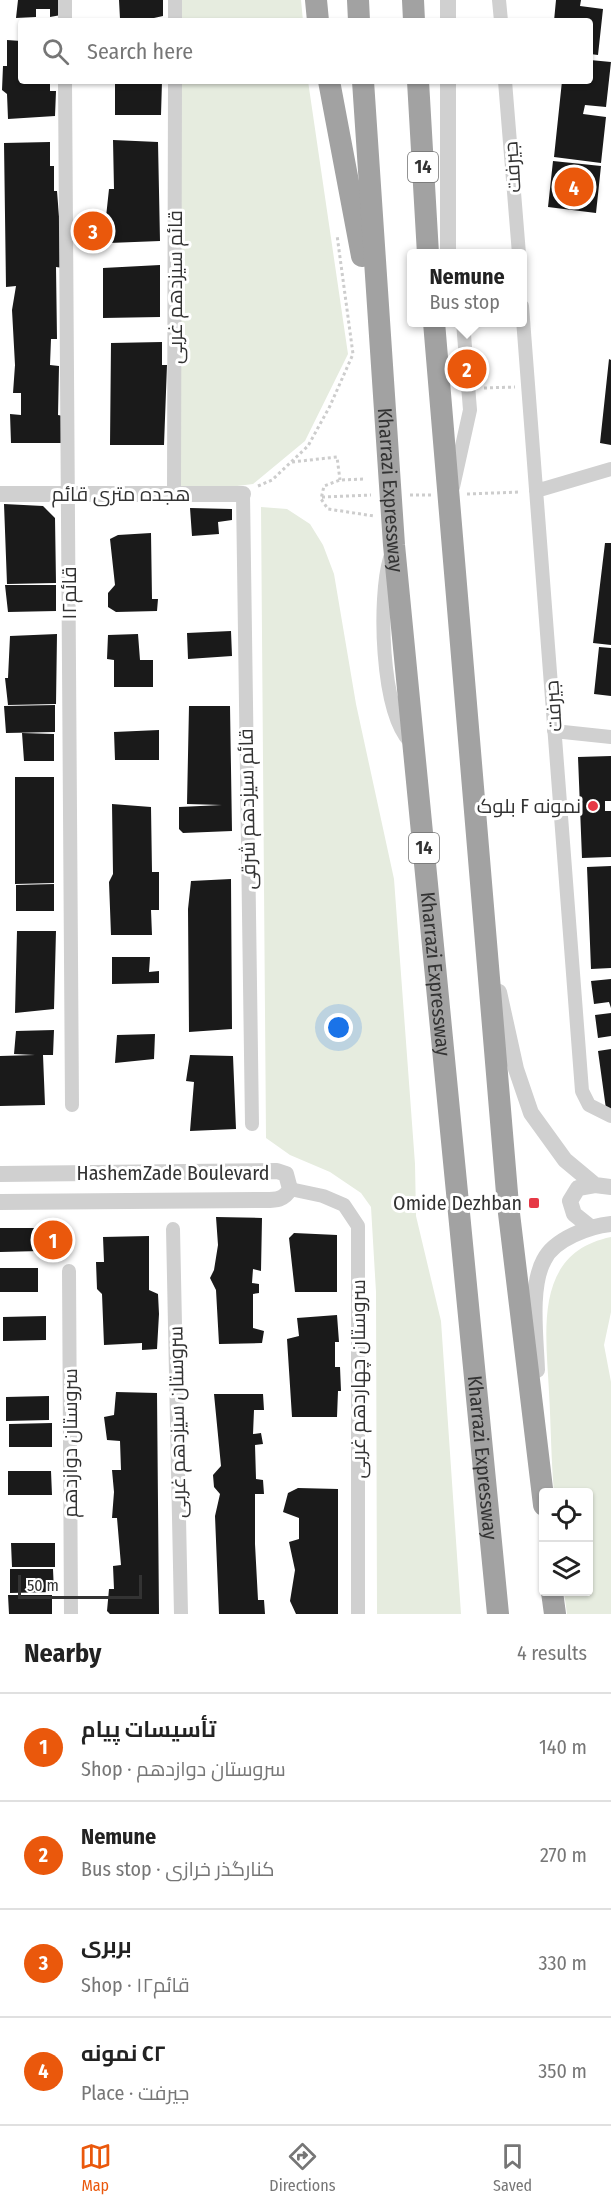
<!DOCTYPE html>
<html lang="en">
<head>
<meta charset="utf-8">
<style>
  :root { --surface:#fff; --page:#f2f2f2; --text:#222; --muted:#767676; --line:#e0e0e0; --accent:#ea580c }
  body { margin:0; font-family:"Fira Sans Condensed",Cairo,sans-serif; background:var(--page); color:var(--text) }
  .controls { position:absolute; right:18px; bottom:18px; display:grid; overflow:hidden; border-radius:6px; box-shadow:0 2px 4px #0004 }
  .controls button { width:54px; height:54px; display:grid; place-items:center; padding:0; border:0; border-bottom:2px solid var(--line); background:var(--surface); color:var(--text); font:30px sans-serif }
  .scale { position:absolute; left:18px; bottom:15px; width:124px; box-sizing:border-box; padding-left:6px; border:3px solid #333; border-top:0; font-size:16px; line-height:21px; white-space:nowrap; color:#333; -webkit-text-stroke:4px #fff; paint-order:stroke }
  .you { position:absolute; left:339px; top:1028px; width:21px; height:21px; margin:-15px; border:4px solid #fff; border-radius:50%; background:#1a73e8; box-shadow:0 0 0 9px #1a73e833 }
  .badge { display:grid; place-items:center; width:39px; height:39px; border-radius:50%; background:var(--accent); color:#fff; font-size:20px; font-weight:700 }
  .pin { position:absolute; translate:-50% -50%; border:3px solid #fff; box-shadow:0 2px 6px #0006 }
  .popup { position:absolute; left:407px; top:249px; width:120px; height:78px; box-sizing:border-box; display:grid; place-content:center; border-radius:6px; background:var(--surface); filter:drop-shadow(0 2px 4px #0005); font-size:20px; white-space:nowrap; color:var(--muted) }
  .popup b { font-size:22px; color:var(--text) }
  .popup::after { content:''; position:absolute; left:50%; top:100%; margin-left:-12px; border:12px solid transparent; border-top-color:var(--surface) }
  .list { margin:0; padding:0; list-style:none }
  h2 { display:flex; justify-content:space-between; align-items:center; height:78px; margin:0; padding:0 24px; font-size:26px }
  h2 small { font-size:20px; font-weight:400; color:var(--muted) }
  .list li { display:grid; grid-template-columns:39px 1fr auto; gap:18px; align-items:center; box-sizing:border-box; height:108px; padding:0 24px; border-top:2px solid var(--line) }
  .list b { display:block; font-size:22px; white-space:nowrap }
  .list p { margin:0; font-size:20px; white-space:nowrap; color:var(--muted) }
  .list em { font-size:20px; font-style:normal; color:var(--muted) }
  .icon { flex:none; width:33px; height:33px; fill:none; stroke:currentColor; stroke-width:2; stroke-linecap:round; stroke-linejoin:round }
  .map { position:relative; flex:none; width:611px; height:1614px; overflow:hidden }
  .search { position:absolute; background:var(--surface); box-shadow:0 2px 4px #0004; left:18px; right:18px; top:18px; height:66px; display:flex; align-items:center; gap:15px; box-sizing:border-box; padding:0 21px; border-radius:6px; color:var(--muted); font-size:22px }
  .sheet { height:510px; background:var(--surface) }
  nav { display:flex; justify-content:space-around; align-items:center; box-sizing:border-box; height:84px; border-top:2px solid var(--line); background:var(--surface); font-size:16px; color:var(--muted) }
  nav a { display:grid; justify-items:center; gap:3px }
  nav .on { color:var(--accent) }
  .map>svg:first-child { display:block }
  .green { fill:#e6ecdf }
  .building { fill:#1a1a1a }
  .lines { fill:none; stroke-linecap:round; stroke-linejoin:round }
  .path { stroke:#cdcdcd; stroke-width:3; stroke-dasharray:3 3; stroke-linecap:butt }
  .minor { stroke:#d0d0d0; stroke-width:14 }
  .tertiary { stroke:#d0d0d0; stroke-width:16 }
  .trunk { stroke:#a2a2a2; stroke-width:22 }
  .poi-dot { fill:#e63946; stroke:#fff; stroke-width:2 }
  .labels { text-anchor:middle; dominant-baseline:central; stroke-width:6; stroke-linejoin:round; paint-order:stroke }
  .shield { fill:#fff; stroke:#707070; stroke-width:1.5 }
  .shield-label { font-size:18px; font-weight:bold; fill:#333 }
  .street-label { font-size:20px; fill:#333; stroke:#fff }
  .poi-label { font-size:20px; fill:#333; stroke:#fff; text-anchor:end }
</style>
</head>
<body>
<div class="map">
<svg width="611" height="1614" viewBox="0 0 611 1614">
  <rect width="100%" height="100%" fill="#fff"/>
  <path class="green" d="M175 0H301L303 21H175Z
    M175 81H308L348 354 305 441 253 484 174 494Z
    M261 507 287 509 310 524 323 545 334 574 356 704 394 879 415 1164 416 1216 441 1321 461 1614H377L376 1292 371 1207 361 1193 330 1172 290 1155 266 1138Z
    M611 1237V1312L604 1345 611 1382V1614H567L564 1592H588V1492H554C551 1459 551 1425 549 1392 546 1331 533 1253 611 1237Z"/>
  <path class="building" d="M18 0H61V15L50 17V9H36V17L16 18Z
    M119 0H163V16L154 18V21H116L120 19Z
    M556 0H581L580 6 603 9 598 55 590 54V21H554Z
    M7 40 21 41V81H50V91H56L55 116 8 119 7 94 2 90 3 66H7Z
    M590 60 611 62 606 107 585 105 583 114 606 117 601 163 554 157 562 81H590Z
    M115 81H162L161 115H115Z
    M113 140 158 142 160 241 109 243 106 217 109 189H114Z
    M50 142V166H54V191H57L63 268 56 267 57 339H51L50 365 59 366 58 415 63 416 65 443H11L10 414 21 415V393H13L15 365 12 310 16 286 6 287 4 143Z
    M553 161 601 166 596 213 548 207Z
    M160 265V317L103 318V268Z
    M162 342V365H167L164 445H110L111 343Z
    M609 359 611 360V445L600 443Z
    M4 504 43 506 55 518 56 583 7 584Z
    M190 508 232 509V520L218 522 219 534 192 536Z
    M151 533 152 599H158L157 611 116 612 108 607V593L115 585 110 539 118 535Z
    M605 543H611V645L593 643Z
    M5 585H56V611L8 612Z
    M231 631 232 656 188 659 187 633Z
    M57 634 56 704 8 705 5 678H8L10 636Z
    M138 634 140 660H153V687H114V660L107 659 108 635Z
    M599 647 611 648V696L594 694Z
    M55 705V732L6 733 4 706Z
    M189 706H230L232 831 183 833 179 829V807L222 805 187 804Z
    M159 730V760H115L114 732Z
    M22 733 54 734V761H24Z
    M611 756V801H605V811H611V857L582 858 578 757Z
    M15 777H54V883L15 884Z
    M112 804 151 807 152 872H159V910H151L152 935H111L109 882 113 874Z
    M611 866V968L591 969 587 867Z
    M231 879 232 1029 189 1032 188 909 191 881Z
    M54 884V911H16V885Z
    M17 931H56L54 1009 15 1013Z
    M112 957H150L149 972 159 971V983L112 984Z
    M611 979V1008L609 1002 594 1004 591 981Z
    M611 1013V1036L598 1038 595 1015Z
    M54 1030 53 1055H43L45 1105 0 1106V1056L35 1055 14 1054 16 1031Z
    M155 1034 154 1059 115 1063 117 1035Z
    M611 1049V1109H606L598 1051Z
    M190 1055 233 1056 236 1129 190 1131 194 1082 186 1081Z
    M216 1217 262 1218 261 1271 253 1269 252 1283 259 1284V1293L253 1294V1328L264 1331 262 1343 219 1344 216 1290 210 1278 214 1270 218 1245Z
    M0 1228H40V1251L0 1252Z
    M294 1233 337 1235V1292H295L289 1238Z
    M149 1236V1290L158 1294 159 1314 157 1349 142 1350V1343L104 1345 102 1294 97 1289 96 1262H104L103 1237Z
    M0 1268H38V1292H0Z
    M337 1315 339 1342H335V1367H340L341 1391H338L337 1417H292L287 1339 299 1336 297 1318Z
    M46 1316V1340L3 1341V1317Z
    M116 1392 157 1393 159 1614H110L107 1611 109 1589H114L113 1566 121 1565 117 1518H112L114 1492 112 1470H121L120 1441 107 1440 104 1417 114 1415Z
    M214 1394H263L264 1410H254L253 1434 261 1433 263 1444 255 1445 256 1479 263 1480 264 1494H255V1544L258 1600H264L265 1614H219L215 1516 220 1494 214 1487 213 1475 221 1466Z
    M49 1396V1420L6 1421V1397Z
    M52 1423V1447H9V1424Z
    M8 1471H51L52 1495H8Z
    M298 1488 338 1489V1614H296L290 1601 295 1570 289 1542 299 1539V1518L283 1512 288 1493Z
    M11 1543H55V1567H12Z
    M10 1569H53L54 1592 10 1593Z
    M8 1595H52V1614H9Z"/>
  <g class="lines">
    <path class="path" d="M484 388 515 387
      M292 462 337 457 340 480
      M363 479 340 480 324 486 321 499 328 509 374 516
      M258 486 272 480 308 446 330 406 353 354 337 235
      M467 494 521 492
      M410 495H431
      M322 497 371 495"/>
    <path class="minor" d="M65 0V21
      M499 0 501 21
      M175 21V0
      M65 81 72 1105
      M505 81 519 254
      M522 306 582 1091 589 1105 611 1116
      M453 487 470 410 463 322
      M536 491 611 469
      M174 494 175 81
      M243 494 252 1124
      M390 558C378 599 381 711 410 742
      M554 731 611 737
      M290 1189 323 1196 344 1205 358 1226V1614
      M173 1229 181 1614
      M69 1271 71 1614"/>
    <path class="tertiary" d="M448 21V0
      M448 254V81
      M0 494H243
      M499 992 516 1069 531 1113 565 1160 595 1185 611 1187
      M0 1174 277 1171 286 1174 290 1189C284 1200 276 1200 265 1200L0 1202
      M589 1226 574 1214 570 1201 578 1188 595 1185
      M537 1370C536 1339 529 1287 544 1260 554 1239 590 1226 611 1224"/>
    <g class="trunk">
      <path d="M316 0 318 21"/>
      <path d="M358 0 359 21"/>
      <path d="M413 0 414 21"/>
      <path d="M329 81 362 256"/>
      <path id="s1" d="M363 81 394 545 498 1614"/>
      <path d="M418 81 428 254"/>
      <path d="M434 322 508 1205 544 1505"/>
      <path d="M552 1592 555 1614"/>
    </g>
  </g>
  <g class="poi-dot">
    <circle cx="593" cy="806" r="6"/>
    <rect x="528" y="1197" width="12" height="12" rx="3"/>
  </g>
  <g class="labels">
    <g class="shield">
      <rect x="408" y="152" width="30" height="30" rx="4.5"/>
      <rect x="409" y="833" width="30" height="30" rx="4.5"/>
    </g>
    <g class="shield-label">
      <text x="423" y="167">14</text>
      <text x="424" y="848">14</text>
    </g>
    <g class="street-label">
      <text transform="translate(512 167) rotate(-94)">جيرفت</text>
      <text transform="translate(175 287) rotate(-90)">قائم سیزدهم غربی</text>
      <text stroke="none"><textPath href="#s1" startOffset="410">Kharrazi Expressway</textPath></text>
      <text x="121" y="494">هجده متری قائم</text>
      <text transform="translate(69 593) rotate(-90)">قائم۱۲</text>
      <text transform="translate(553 706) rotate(-94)">جيرفت</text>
      <text transform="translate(247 809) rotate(-91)">قائم سیزدهم شرقی</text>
      <text stroke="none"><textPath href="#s1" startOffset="896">Kharrazi Expressway</textPath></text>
      <text x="173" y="1173">HashemZade Boulevard</text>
      <text transform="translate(358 1379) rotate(-90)">سروستان چهاردهم غربی</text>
      <text transform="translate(177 1422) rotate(-91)">سروستان سیزدهم غربی</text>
      <text transform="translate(70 1443) rotate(-90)">سروستان دوازدهم</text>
      <text stroke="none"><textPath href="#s1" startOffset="1382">Kharrazi Expressway</textPath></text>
    </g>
    <g class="poi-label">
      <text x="581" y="806">بلوک F نمونه</text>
      <text x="522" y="1203">Omide Dezhban</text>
    </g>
  </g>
</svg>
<div class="controls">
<button><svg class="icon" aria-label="locate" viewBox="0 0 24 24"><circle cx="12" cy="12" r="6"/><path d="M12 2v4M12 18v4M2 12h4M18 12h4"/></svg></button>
<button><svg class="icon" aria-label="layers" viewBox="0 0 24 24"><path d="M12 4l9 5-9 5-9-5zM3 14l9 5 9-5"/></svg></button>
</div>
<div class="scale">50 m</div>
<div class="you"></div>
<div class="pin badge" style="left:53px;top:1240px">1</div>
<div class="pin badge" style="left:467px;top:369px">2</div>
<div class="popup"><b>Nemune</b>Bus stop</div>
<div class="pin badge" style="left:93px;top:231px">3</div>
<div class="pin badge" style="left:574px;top:187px">4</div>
<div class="search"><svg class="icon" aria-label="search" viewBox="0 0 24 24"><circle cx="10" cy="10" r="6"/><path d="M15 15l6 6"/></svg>Search here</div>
</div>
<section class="sheet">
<h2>Nearby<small>4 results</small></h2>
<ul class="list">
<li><span class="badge">1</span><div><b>تأسیسات پیام</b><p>Shop · سروستان دوازدهم</p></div><em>140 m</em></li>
<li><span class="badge">2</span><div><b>Nemune</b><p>Bus stop · کنارگذر خرازی</p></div><em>270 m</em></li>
<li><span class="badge">3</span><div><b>بربری</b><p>Shop · قائم۱۲</p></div><em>330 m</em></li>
<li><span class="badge">4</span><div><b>نمونه C۲</b><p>Place · جيرفت</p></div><em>350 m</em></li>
</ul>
</section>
<nav>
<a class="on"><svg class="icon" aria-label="map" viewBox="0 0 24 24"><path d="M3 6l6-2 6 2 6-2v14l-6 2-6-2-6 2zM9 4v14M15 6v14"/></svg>Map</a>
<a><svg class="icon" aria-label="directions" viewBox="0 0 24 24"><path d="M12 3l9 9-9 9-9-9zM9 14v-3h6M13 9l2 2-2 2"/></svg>Directions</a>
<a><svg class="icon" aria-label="saved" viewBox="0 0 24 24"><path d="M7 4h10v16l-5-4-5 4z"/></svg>Saved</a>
</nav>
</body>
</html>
